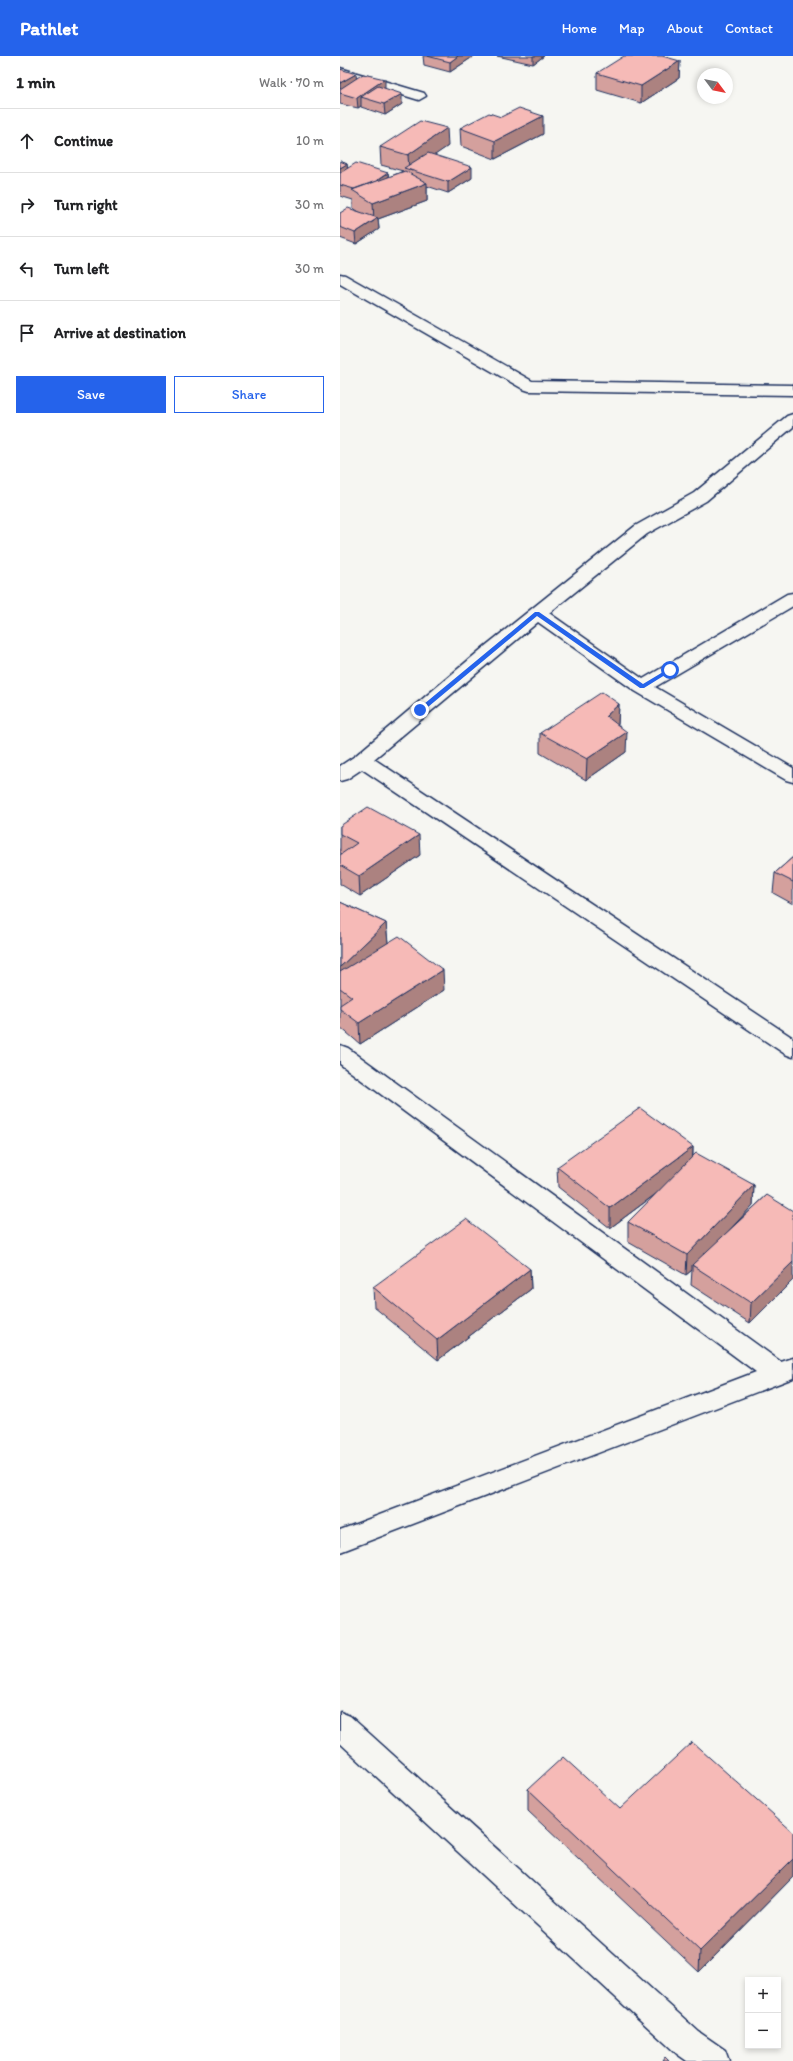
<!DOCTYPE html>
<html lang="en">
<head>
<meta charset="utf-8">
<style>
  :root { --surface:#fff; --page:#f2f2f2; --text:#202124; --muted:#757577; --line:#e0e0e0; --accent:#2563eb }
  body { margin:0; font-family:Itim,sans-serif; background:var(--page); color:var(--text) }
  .controls { position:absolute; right:12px; bottom:12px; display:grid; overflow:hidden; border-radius:0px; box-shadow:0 2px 6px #0003 }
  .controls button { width:36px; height:36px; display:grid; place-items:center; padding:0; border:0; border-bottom:1px solid var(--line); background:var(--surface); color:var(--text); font:20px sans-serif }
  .compass { position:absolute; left:357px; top:12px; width:36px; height:36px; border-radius:50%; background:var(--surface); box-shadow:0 2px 6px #0003; rotate:122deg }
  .stop { position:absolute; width:12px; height:12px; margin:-9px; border:3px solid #2563eb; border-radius:50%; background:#fff }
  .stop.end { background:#2563eb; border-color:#fff; box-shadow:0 1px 4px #0008 }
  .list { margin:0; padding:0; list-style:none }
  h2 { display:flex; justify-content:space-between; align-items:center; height:52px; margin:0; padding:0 16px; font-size:17px }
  h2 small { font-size:13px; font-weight:400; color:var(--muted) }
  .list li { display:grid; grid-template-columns:26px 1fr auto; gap:12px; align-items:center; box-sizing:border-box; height:64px; padding:0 16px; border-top:1px solid var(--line) }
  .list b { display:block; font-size:15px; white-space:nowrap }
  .list em { font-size:13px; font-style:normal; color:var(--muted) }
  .actions { display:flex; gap:8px; padding:12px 16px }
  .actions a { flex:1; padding:9px 0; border:1px solid var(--accent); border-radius:0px; text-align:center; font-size:14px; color:var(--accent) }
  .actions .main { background:var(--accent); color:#fff }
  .icon { flex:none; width:22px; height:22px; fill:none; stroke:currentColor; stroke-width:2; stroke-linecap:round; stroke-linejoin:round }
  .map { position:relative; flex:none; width:453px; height:2005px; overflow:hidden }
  header { display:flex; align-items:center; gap:24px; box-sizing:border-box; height:56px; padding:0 20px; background:var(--accent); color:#fff }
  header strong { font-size:19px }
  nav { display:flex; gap:22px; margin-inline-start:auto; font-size:14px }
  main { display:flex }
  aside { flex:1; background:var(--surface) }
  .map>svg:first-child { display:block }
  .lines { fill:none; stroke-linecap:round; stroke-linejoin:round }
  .minor-casing { stroke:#1b2f5e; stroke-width:3 }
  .minor { fill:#f6f6f2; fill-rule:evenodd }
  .wall { fill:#d4a09d; stroke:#1b2f5e }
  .shaded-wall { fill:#ac8280; stroke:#1b2f5e }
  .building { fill:#f6bab7; stroke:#1b2f5e }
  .route { fill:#2563eb }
</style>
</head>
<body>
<header>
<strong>Pathlet</strong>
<nav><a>Home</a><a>Map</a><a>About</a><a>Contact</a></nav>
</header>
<main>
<aside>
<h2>1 min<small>Walk · 70 m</small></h2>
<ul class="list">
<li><svg class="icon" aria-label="ahead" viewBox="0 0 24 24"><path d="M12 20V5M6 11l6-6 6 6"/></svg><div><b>Continue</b></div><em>10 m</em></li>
<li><svg class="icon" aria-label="right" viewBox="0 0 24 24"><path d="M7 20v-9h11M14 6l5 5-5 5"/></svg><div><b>Turn right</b></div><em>30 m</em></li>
<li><svg class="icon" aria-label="left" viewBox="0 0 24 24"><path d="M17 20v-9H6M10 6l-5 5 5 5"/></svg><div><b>Turn left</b></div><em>30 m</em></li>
<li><svg class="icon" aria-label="arrive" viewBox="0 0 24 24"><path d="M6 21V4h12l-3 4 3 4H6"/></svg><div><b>Arrive at destination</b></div></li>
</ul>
<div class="actions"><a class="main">Save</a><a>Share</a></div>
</aside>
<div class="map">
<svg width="453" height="2005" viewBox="0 0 453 2005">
  <rect width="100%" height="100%" fill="#f6f6f2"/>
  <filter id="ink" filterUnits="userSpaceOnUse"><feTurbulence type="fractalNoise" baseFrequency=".025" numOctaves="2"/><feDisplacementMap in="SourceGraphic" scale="8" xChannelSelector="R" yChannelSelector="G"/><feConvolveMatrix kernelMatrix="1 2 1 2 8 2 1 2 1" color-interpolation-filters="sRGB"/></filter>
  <g filter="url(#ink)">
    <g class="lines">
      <g class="minor-casing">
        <path id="minor" d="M0 12 84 37 86 40 79 44 0 20Z
          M0 218 5 219 192 325 453 329V339L189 335 183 333 0 228Z
          M453 358V371L366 445 307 478 209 557 303 623 447 538 453 537V550L315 631 453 712V726L446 724 295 635 198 566 34 703 453 982V1001L445 998 22 713 7 723 0 725V710L15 700 144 591 295 470 354 437 447 360Z
          M0 989 8 992 441 1306 453 1302V1322L0 1496V1474L416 1316 0 1008Z
          M0 1656 10 1660 359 1976 385 1994 389 2005H347L337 1998 0 1687Z"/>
      </g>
      <use href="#minor" class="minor"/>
    </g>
    <path class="wall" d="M83 0H134L110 16 84 9Z
      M157 0H204L193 8Z
      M340 5 339 22 301 47 257 34V17Z
      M0 13 17 22 45 33 62 48 45 59 21 51V50L18 52 0 48Z
      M161 61 203 78 155 103 121 90 120 72Z
      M108 90 94 99 132 122 108 137 87 130V145L38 163 39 173 16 188 0 182V157H21L13 152V144L0 140V105L7 108 8 113 48 117 49 121 63 115 41 109 40 91Z
      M279 648 278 668V669L286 696 246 724 200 697V677Z
      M0 770 80 799 20 840 0 828V799L2 798 0 797Z
      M453 801V848L433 837 435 817Z
      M0 846 46 867 48 887 104 934 20 988 0 971Z
      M353 1091V1101L414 1129 413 1149 390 1173 427 1139 410 1267 351 1229 352 1214 346 1219 288 1186V1166L316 1138 270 1172 218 1131 217 1111Z
      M190 1213 191 1233 98 1304 34 1251 33 1231Z
      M188 1733 280 1753 453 1776V1821L359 1916 188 1755Z"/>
    <path class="shaded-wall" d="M118 0H134L110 16V6Z
      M193 0H204L193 8Z
      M340 5 339 22 301 47V30Z
      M16 18 17 28 0 37V27Z
      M45 23V33L21 41V50L18 52 17 42Z
      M62 38V48L45 59 44 48Z
      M203 60V78L155 103V85Z
      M107 72 108 90 72 115 69 114 68 99Z
      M7 108 8 118 0 123V112Z
      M132 111V122L108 137V126Z
      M48 117 49 128 20 135Z
      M87 127V145L38 163 39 173 16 188 15 177 34 165 33 147Z
      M279 648 278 668 266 680V660Z
      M287 676 286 696 246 724 247 703Z
      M79 779 80 799 20 840 19 820Z
      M46 867 48 887 0 932V911Z
      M103 914 104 934 20 988 19 967Z
      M353 1091 352 1111 270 1172V1152Z
      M414 1129 413 1149 355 1211 352 1209V1214L346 1219 347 1199Z
      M453 1206V1224L410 1267 411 1247Z
      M190 1213 191 1233 98 1304 97 1284Z
      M453 1803V1821L359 1916 360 1895Z"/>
    <path class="building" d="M87 0H118L110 6Z
      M284 0H322L340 5 301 30 257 17Z
      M0 13 16 18 0 27Z
      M23 18 45 23 17 42 0 37V33Z
      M38 30 62 38 44 48 21 41Z
      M179 52 203 60 155 85 120 72 149 57 161 61Z
      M80 65 107 72 68 99 40 91Z
      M88 97 132 111 108 126 64 112Z
      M0 105 7 108 0 112Z
      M16 107 48 117 36 125 14 133 0 129V117Z
      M65 115 87 127 33 147 12 134Z
      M8 152 38 162 15 177 0 171V157Z
      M262 636 279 648 266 660 287 676 247 703 200 677Z
      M28 751 79 779 19 820 0 809V799L17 787 0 778V770Z
      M453 801V826L435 817Z
      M0 846 46 867 0 911Z
      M59 880 103 914 19 967 0 953V949L12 941 0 932V916Z
      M300 1052 353 1091 270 1152 217 1111Z
      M356 1097 414 1129 347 1199 288 1166Z
      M427 1139 453 1155V1206L411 1247 352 1209Z
      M126 1163 190 1213 97 1284 33 1231Z
      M352 1686 453 1776V1803L360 1895 188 1733 223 1701 280 1753Z
      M325 2001 329 2005H322Z"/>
  </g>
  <path class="route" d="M195 556H199L303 628 328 613 333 614 304 632H300L197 560 82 656H78V653Z"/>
</svg>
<div class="controls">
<button>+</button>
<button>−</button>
</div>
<svg class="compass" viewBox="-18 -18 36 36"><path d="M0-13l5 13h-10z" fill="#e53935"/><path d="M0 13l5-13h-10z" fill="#757577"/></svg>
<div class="stop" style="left:330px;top:614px"></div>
<div class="stop end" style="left:80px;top:654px"></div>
</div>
</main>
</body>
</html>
